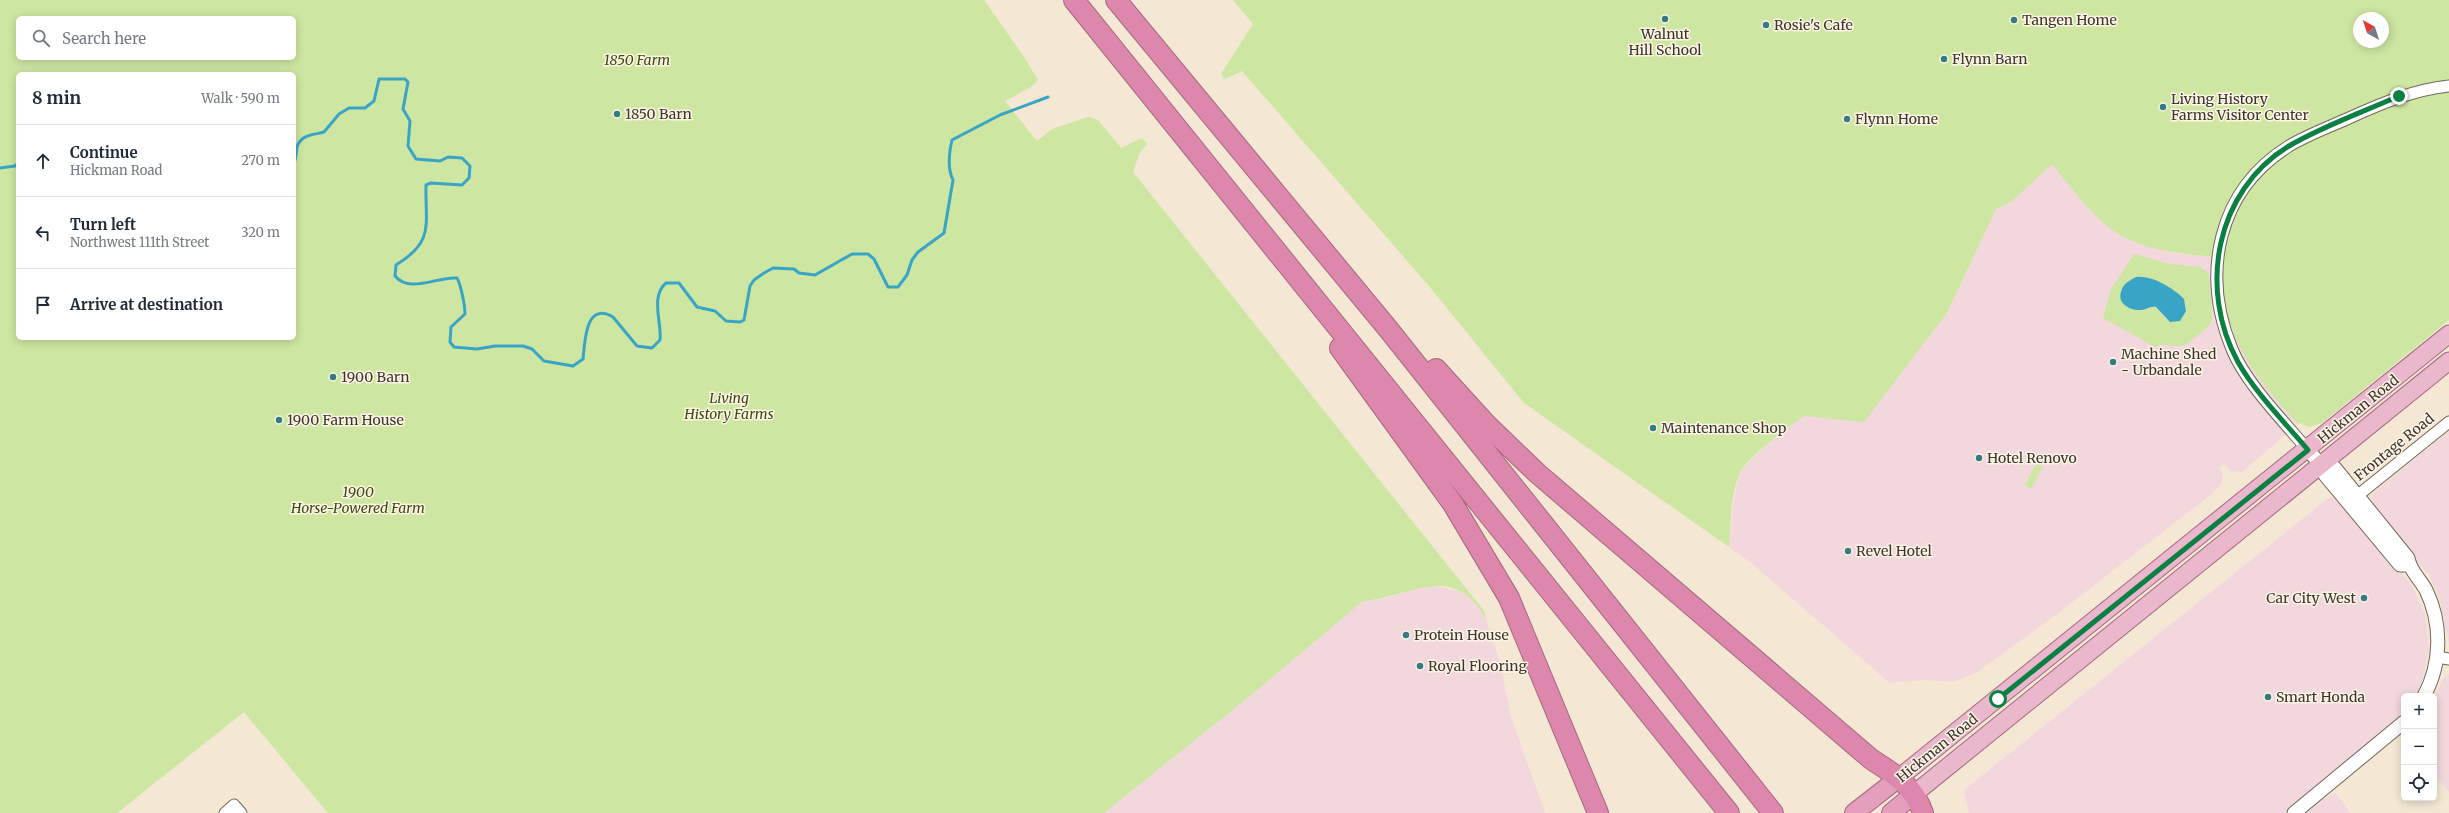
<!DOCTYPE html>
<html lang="en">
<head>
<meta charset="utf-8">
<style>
  :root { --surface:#fff; --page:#f6f6f7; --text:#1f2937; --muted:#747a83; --line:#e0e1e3 }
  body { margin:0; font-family:Merriweather,serif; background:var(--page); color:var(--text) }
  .controls { position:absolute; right:12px; bottom:12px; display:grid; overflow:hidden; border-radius:6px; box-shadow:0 2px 10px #0003 }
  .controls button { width:36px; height:36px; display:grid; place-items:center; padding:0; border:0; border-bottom:1px solid var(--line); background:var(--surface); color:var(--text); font:20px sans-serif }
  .compass { position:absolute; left:2353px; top:12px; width:36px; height:36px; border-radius:50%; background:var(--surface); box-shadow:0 2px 10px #0003; rotate:321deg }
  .stop { position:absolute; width:12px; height:12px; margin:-9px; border:3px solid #0b8043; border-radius:50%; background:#fff }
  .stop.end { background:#0b8043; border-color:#fff; box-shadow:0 1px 4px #0008 }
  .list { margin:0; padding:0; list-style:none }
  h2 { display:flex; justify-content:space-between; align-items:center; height:52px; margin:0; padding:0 16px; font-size:17px }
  h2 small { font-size:13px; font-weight:400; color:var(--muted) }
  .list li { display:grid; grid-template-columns:26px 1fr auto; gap:12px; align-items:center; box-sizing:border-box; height:72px; padding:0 16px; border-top:1px solid var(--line) }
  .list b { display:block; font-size:15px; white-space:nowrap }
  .list p { margin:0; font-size:13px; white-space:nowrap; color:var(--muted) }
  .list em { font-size:13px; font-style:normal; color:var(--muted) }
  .icon { flex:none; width:22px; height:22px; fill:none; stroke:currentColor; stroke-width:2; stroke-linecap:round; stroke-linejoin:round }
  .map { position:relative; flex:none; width:2449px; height:813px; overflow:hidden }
  .search { position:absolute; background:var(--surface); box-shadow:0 2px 10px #0003; left:16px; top:16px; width:280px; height:44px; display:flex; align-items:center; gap:10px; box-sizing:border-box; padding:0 14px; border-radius:6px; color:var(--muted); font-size:15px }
  .panel { position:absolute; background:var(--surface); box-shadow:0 2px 10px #0003; left:16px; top:72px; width:280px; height:268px; border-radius:6px }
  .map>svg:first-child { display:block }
  .commercial { fill:#f2d7dc }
  .green { fill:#cde6a1; fill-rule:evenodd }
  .water { fill:#39a5c6 }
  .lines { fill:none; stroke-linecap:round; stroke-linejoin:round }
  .stream { stroke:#39a5c6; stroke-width:3 }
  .minor-casing { stroke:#716656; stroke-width:13 }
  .tertiary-casing { stroke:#716656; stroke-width:15 }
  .primary-casing { stroke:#a36a7f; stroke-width:19 }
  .trunk-casing { stroke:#a36a7f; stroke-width:20 }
  .motorway-casing { stroke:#a36a7f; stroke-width:22 }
  .minor { stroke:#fff; stroke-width:11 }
  .tertiary { stroke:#fff; stroke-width:13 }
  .primary { stroke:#eab7cd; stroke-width:17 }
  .trunk { stroke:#e39fbc; stroke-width:18 }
  .motorway { stroke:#dc87ab; stroke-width:20 }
  .route { stroke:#0b8043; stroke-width:5 }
  .poi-dot { fill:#347c83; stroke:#fff5e5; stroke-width:1.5 }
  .labels { text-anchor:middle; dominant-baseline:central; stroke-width:3; stroke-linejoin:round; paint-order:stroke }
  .poi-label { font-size:14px; fill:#3a352e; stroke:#fff5e5; text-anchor:start }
  .park-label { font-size:14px; font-style:italic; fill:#384911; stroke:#fff5e5 }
  .street-label { font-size:14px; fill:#3a352e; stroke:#fff5e5 }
</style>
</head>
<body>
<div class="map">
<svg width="2449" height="813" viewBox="0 0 2449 813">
  <rect width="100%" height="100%" fill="#f4e7d4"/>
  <path class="commercial" d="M2052 163 2092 212 2117 233 2172 253 2231 259 2305 418 2242 472 2231 471 2223 464 2220 469 2223 476 2222 483 2213 493 2057 614 1976 673 1953 682 1925 680 1890 683 1750 562 1729 547 1734 498 1740 472 1772 439 1804 416 1824 417 1947 313 1996 209 2011 202Z
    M2449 431V644L2440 600 2430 577 2375 508 2372 500 2374 492Z
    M2331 496 2363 526 2412 586 2425 614 2429 649 2423 679 2415 696H2404V712L2392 725 2283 813H1969L1964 790Z
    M1430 585 1459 591 1467 595 1477 605 1486 619 1500 662 1511 717 1545 813H1104L1250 696 1363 601 1382 599Z
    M2449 674V792L2434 774V699L2443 679Z
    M2335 793 2351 813H2305L2320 801Z"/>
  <path class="green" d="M0 0H984L1022 54 1038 80 1031 87 1005 101 1037 141 1052 129 1088 117 1098 120 1121 148 1142 138 1147 144 1139 154 1133 172 1485 612 1486 619C1453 560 1411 597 1363 601L1250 696 1104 813H328L244 712 117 813H0ZM18 18H294V58H18ZM18 74H294V338H18Z
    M1233 0H2449V320L2322 423 2309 427 2300 423 2298 424C2252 375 2217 328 2224 258 2179 253 2133 252 2099 219 2082 203 2067 182 2052 164L2011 202 1996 209 1947 313 1864 422 1804 416C1789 427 1747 457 1740 473 1730 495 1731 523 1729 547L1524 403 1429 286 1242 71 1225 79 1221 74 1253 24ZM2359 18H2383V42H2359Z
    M2134 254 2170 264 2200 267 2207 272C2210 278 2214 318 2211 323 2210 326 2189 343 2185 345 2175 349 2166 341 2155 347L2103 318 2111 289ZM2136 277C2153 275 2171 290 2184 299L2186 308 2166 319 2156 307 2139 310 2127 307 2128 281Z
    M2036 464 2043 467 2031 489 2025 485Z"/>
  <path class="water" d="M2136 277C2152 275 2173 288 2184 299L2186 311 2180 321 2170 322 2156 307C2150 306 2146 310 2141 310 2131 311 2117 304 2121 292 2123 284 2128 281 2136 277Z"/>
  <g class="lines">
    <path class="stream" d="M294 163C296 159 296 153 297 147 301 134 314 135 324 132L339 114 349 108H365L374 101 379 79H405L408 82 403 109 410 121 408 146 416 159 440 161 448 157 462 158 470 166 469 178 462 185 431 183 426 185C425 225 435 241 396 265L395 276C410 294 438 276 457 278 461 285 465 306 465 314L451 327 450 342 454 347 477 349 495 346H523L532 349 544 361 573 366 583 359C585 342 585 301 613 317L637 346 652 348 660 340C662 323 650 296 666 283H679L697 307 715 311 726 321 740 322 744 320 750 286 754 280 764 273 773 268 794 269 799 273 815 275 852 254H868L874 259 888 287H898L907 275 912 260 918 252 944 233 953 180C947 168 949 153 952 140L1000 115 1048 97
      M0 168 15 166 18 163"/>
    <g class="minor-casing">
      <path id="minor" d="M2308 450C2284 422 2245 382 2232 349 2201 274 2217 191 2289 146 2307 135 2329 127 2349 118 2382 103 2413 90 2449 86
        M2357 496 2449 422
        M2437 657 2449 659
        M225 813 234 805 241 813"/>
    </g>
    <g class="tertiary-casing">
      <path id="tertiary" d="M2308 450 2320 464 2325 475 2400 565H2409
        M2320 464 2335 468 2408 558C2410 571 2420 579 2426 590 2442 623 2442 663 2424 696
        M2294 813 2404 722"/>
    </g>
    <g class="primary-casing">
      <path id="primary" d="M1900 777 2449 334
        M1914 794 2449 361"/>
    </g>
    <g class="trunk-casing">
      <path id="trunk" d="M1854 813 1900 777
        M1891 813 1914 794"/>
    </g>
    <g class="motorway-casing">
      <path id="motorway" d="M1074 0 1729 813
        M1116 0 1389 330 1773 813
        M1340 348 1453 504 1509 598 1598 813
        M1436 369 1486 424 1537 473 1871 759C1893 773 1914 786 1923 813"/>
    </g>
    <use href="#minor" class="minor"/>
    <use href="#tertiary" class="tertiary"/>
    <use href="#primary" class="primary"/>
    <use href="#trunk" class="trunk"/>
    <use href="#motorway" class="motorway"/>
  </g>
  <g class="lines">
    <path class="route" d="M1998 699 2308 450C2286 424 2254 391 2238 362 2198 289 2215 191 2289 146 2323 126 2363 112 2399 96"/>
  </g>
  <g class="poi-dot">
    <circle cx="1665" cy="19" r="4"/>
    <circle cx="2014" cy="20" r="4"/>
    <circle cx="1766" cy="25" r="4"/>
    <circle cx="1944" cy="59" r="4"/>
    <circle cx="2163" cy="107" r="4"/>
    <circle cx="617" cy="114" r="4"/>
    <circle cx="1847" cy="119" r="4"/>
    <circle cx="2113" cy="362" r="4"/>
    <circle cx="333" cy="377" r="4"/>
    <circle cx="279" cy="420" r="4"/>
    <circle cx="1653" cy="428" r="4"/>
    <circle cx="1979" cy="458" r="4"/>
    <circle cx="1848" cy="551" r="4"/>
    <circle cx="2364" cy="598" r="4"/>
    <circle cx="1406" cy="635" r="4"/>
    <circle cx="1420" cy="666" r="4"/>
    <circle cx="2268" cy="697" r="4"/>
  </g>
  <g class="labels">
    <g class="poi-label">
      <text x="2022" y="20">Tangen Home</text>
      <text x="1774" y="25">Rosie's Cafe</text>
      <text x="1665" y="34" text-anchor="middle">Walnut<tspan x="1665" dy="16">Hill School</tspan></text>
      <text x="1952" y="59">Flynn Barn</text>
      <text x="2171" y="99">Living History<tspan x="2171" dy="16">Farms Visitor Center</tspan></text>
      <text x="625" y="114">1850 Barn</text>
      <text x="1855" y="119">Flynn Home</text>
      <text x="2121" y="354">Machine Shed<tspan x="2121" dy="16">- Urbandale</tspan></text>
      <text x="341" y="377">1900 Barn</text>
      <text x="287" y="420">1900 Farm House</text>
      <text x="1661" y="428">Maintenance Shop</text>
      <text x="1987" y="458">Hotel Renovo</text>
      <text x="1856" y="551">Revel Hotel</text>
      <text x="2356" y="598" text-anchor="end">Car City West</text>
      <text x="1414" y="635">Protein House</text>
      <text x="1428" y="666">Royal Flooring</text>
      <text x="2276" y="697">Smart Honda</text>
    </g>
    <g class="park-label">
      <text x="637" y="60">1850 Farm</text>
      <text x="729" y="398">Living<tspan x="729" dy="16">History Farms</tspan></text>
      <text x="358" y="492">1900<tspan x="358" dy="16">Horse-Powered Farm</tspan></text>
    </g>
    <g class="street-label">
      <text transform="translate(2358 409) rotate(-39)">Hickman Road</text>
      <text transform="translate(2394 447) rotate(-39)">Frontage Road</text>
      <text transform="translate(1937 748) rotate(-39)">Hickman Road</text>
    </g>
  </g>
</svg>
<div class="controls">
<button>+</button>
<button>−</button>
<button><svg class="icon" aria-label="locate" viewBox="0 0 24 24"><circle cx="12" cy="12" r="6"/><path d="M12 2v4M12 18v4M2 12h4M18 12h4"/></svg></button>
</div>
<svg class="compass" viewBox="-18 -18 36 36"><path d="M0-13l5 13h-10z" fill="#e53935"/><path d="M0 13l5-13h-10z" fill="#747a83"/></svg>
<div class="stop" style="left:1998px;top:699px"></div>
<div class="stop end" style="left:2399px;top:96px"></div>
<div class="search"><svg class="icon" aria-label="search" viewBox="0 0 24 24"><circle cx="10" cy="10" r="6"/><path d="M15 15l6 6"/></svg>Search here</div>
<section class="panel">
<h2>8 min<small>Walk · 590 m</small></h2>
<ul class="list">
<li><svg class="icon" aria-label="ahead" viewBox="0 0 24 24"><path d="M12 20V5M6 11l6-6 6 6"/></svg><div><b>Continue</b><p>Hickman Road</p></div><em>270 m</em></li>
<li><svg class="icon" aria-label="left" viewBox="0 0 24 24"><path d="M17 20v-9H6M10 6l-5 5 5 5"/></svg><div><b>Turn left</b><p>Northwest 111th Street</p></div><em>320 m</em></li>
<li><svg class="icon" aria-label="arrive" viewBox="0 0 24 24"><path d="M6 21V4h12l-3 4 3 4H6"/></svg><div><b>Arrive at destination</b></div></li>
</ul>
</section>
</div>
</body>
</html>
